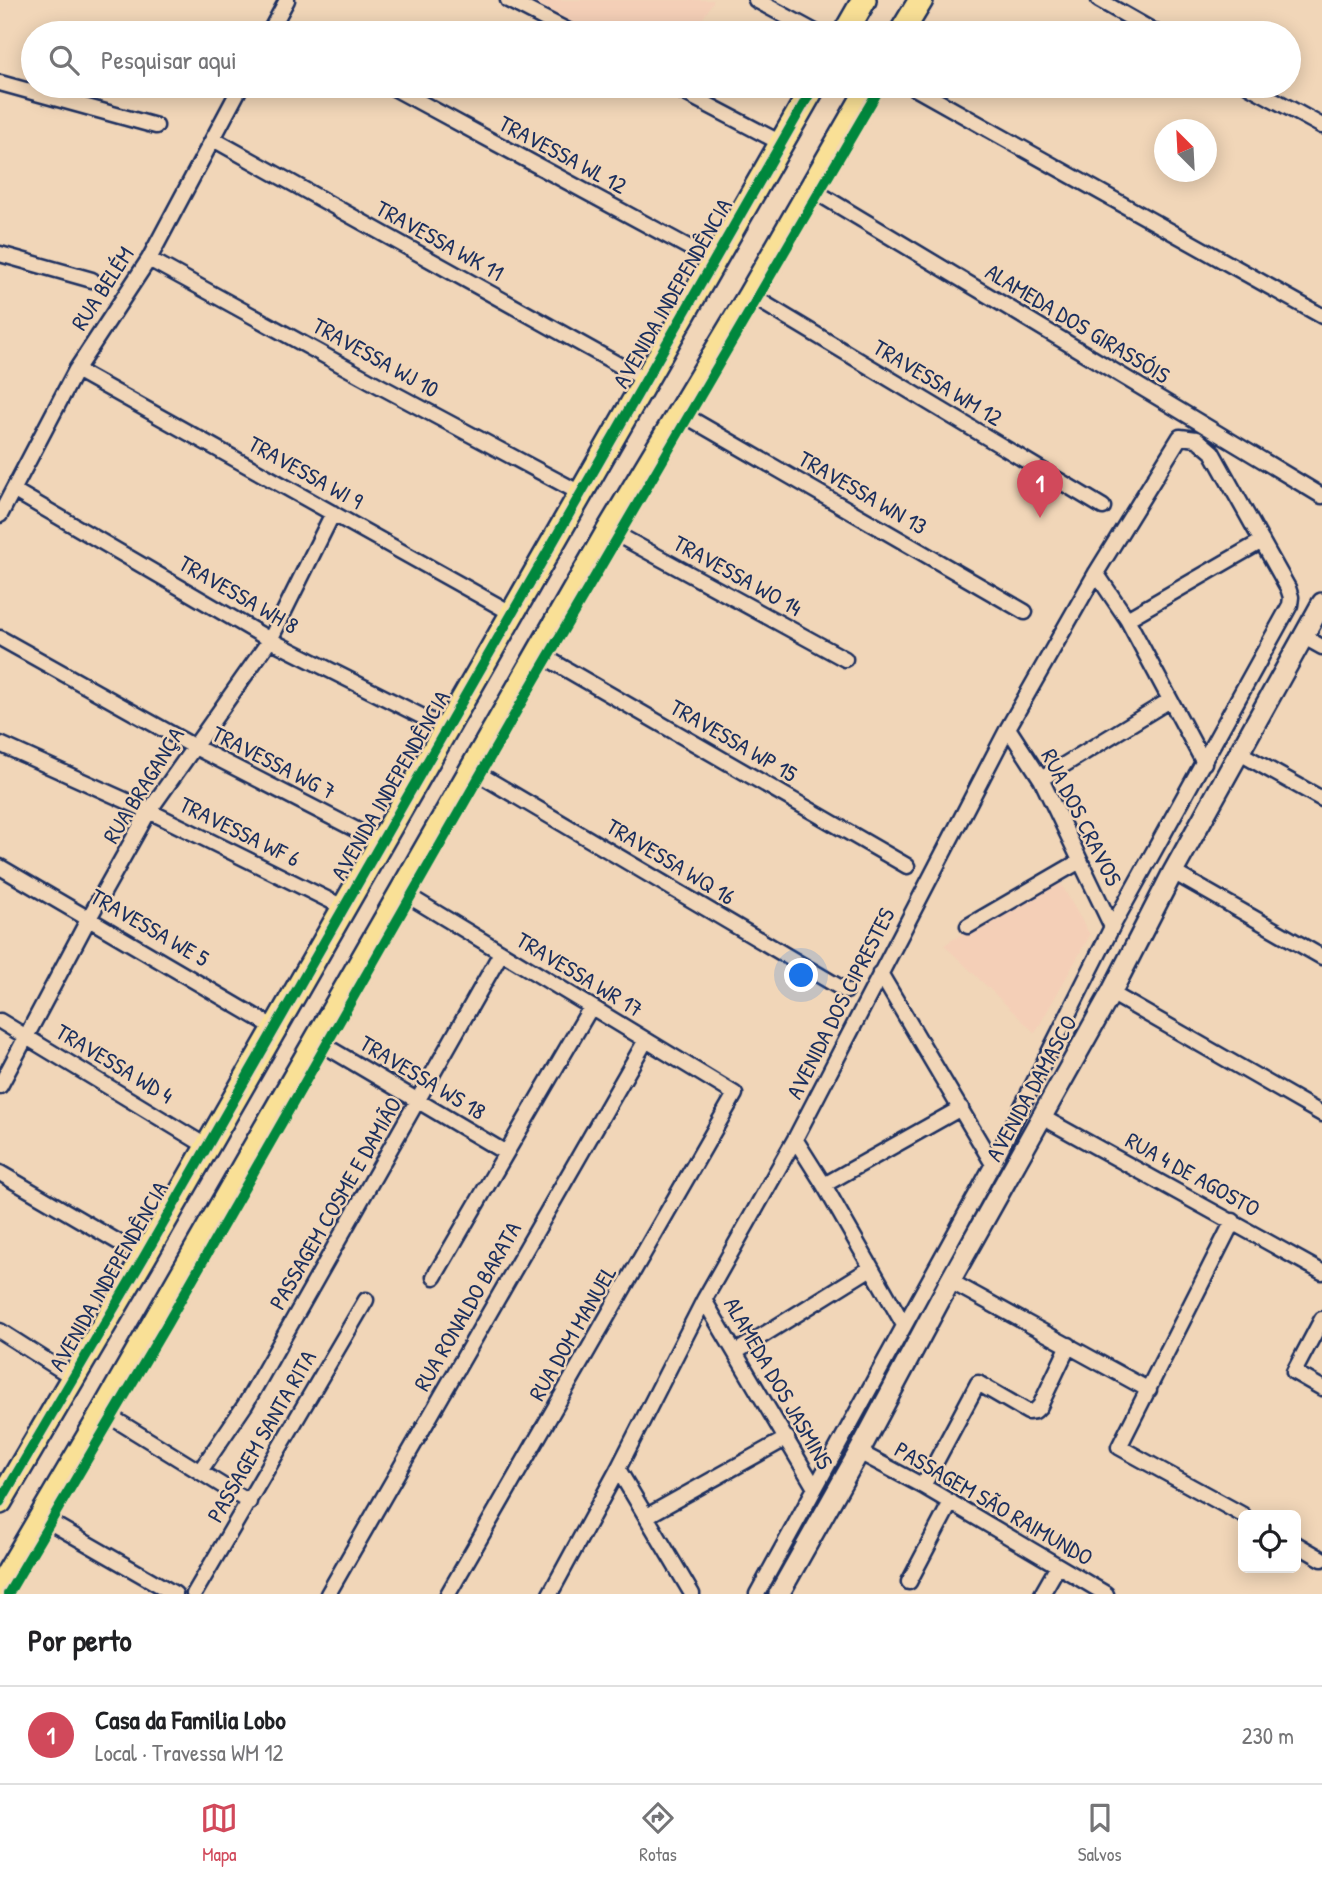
<!DOCTYPE html>
<html lang="pt">
<head>
<meta charset="utf-8">
<style>
  :root { --surface:#fff; --page:#f6f6f6; --text:#202124; --muted:#757577; --line:#e0e0e0; --accent:#d1495b }
  body { margin:0; font-family:"Patrick Hand",sans-serif; background:var(--page); color:var(--text) }
  .controls { position:absolute; right:21px; bottom:21px; display:grid; overflow:hidden; border-radius:10px; box-shadow:0 4px 18px #0003 }
  .controls button { width:63px; height:63px; display:grid; place-items:center; padding:0; border:0; border-bottom:2px solid var(--line); background:var(--surface); color:var(--text); font:35px sans-serif }
  .compass { position:absolute; left:1154px; top:119px; width:63px; height:63px; border-radius:50%; background:var(--surface); box-shadow:0 4px 18px #0003; rotate:336deg }
  .you { position:absolute; left:802px; top:976px; width:24px; height:24px; margin:-18px; border:5px solid #fff; border-radius:50%; background:#1a73e8; box-shadow:0 0 0 10px #1a73e833 }
  .badge { display:grid; place-items:center; width:46px; height:46px; border-radius:50%; background:var(--accent); color:#fff; font-size:23px; font-weight:700 }
  .pin { position:absolute; translate:-50% -58px; filter:drop-shadow(0 2px 4px #0008) }
  .pin::after { content:''; position:absolute; top:37px; width:24px; height:21px; background:inherit; clip-path:polygon(0 0,100% 0,50% 100%) }
  .list { margin:0; padding:0; list-style:none }
  h2 { display:flex; justify-content:space-between; align-items:center; height:91px; margin:0; padding:0 28px; font-size:30px }
  h2 small { font-size:23px; font-weight:400; color:var(--muted) }
  .list li { display:grid; grid-template-columns:46px 1fr auto; gap:21px; align-items:center; box-sizing:border-box; height:98px; padding:0 28px; border-top:2px solid var(--line) }
  .list b { display:block; font-size:26px; white-space:nowrap }
  .list p { margin:0; font-size:23px; white-space:nowrap; color:var(--muted) }
  .list em { font-size:23px; font-style:normal; color:var(--muted) }
  .icon { flex:none; width:38px; height:38px; fill:none; stroke:currentColor; stroke-width:2; stroke-linecap:round; stroke-linejoin:round }
  .map { position:relative; flex:none; width:1322px; height:1594px; overflow:hidden }
  .search { position:absolute; background:var(--surface); box-shadow:0 4px 18px #0003; left:21px; right:21px; top:21px; height:77px; display:flex; align-items:center; gap:18px; box-sizing:border-box; padding:0 24px; border-radius:38px; color:var(--muted); font-size:26px }
  .sheet { height:189px; background:var(--surface) }
  nav { display:flex; justify-content:space-around; align-items:center; box-sizing:border-box; height:98px; border-top:2px solid var(--line); background:var(--surface); font-size:19px; color:var(--muted) }
  nav a { display:grid; justify-items:center; gap:4px }
  nav .on { color:var(--accent) }
  .map>svg:first-child { display:block }
  .built { fill:#f4cfb7 }
  .lines { fill:none; stroke-linecap:round; stroke-linejoin:round }
  .street-casing { stroke:#1b2f5e; stroke-width:19 }
  .secondary-casing { stroke:#1b2f5e; stroke-width:24 }
  .primary-casing { stroke:#1b2f5e; stroke-width:28 }
  .street { stroke:#f1d6b8; stroke-width:14 }
  .secondary { stroke:#f1d6b8; stroke-width:19 }
  .primary { stroke:#f9e096; stroke-width:23 }
  .cycleway-casing { stroke:#f1d6b8; stroke-width:15 }
  .cycleway { stroke:#00873e; stroke-width:10 }
  .labels { text-anchor:middle; dominant-baseline:central; stroke-width:5; stroke-linejoin:round; paint-order:stroke }
  .street-label { font-size:23px; fill:#1b2f5e; stroke:#f1d6b8 }
</style>
</head>
<body>
<div class="map">
<svg width="1322" height="1594" viewBox="0 0 1322 1594">
  <rect width="100%" height="100%" fill="#f1d6b8"/>
  <filter id="ink" filterUnits="userSpaceOnUse"><feTurbulence type="fractalNoise" baseFrequency=".0143" numOctaves="2"/><feDisplacementMap in="SourceGraphic" scale="14" xChannelSelector="R" yChannelSelector="G"/><feConvolveMatrix kernelMatrix="1 2 1 2 8 2 1 2 1" color-interpolation-filters="sRGB"/></filter>
  <g filter="url(#ink)">
    <path class="built" d="M530 0H714L694 33H590Z
      M1057 877 1090 935 1035 1033 944 945Z"/>
    <g class="lines">
      <g class="street-casing">
        <path id="street" d="M508 0 572 33
          M756 0 817 33
          M1099 0 1157 33
          M275 23 293 33
          M269 33 287 0
          M0 83 156 126
          M390 86 714 261
          M672 86 781 143
          M911 86 1322 316
          M1249 86 1322 126
          M213 139 646 380
          M811 189 1322 496
          M0 254 92 280
          M149 259 378 385 582 494
          M750 295 1103 507
          M76 370 513 614
          M679 412 1025 612
          M13 490 270 640 447 729
          M0 515 76 370 149 259 241 86
          M609 530 845 659
          M1096 573 1127 619 1204 763
          M1127 619 1262 541
          M1304 637 1322 647
          M0 638 193 746 382 843
          M538 653 907 866
          M1008 728 1041 779 1112 927
          M0 744 149 811 343 907
          M1238 752 1322 799
          M472 770 846 991
          M1041 779 1170 700
          M0 867 275 1028
          M1173 872 1322 957
          M402 892 735 1094 448 1594
          M968 926 1080 861
          M880 973 993 1164
          M1111 993 1322 1114
          M0 1021 206 1146
          M317 1041 506 1153
          M0 1086 89 918 149 811 270 640 333 513
          M1042 1117 1322 1272
          M795 1139 824 1185 904 1325
          M0 1173 144 1257
          M824 1185 961 1108
          M1233 1221 1119 1447 1243 1515
          M434 1277 591 1007
          M950 1281 1149 1390
          M704 1300 815 1488
          M1322 1319 1294 1372 1322 1388
          M0 1331 74 1378
          M736 1352 871 1268
          M103 1412 249 1502
          M859 1452 923 1486 1106 1594
          M618 1469 692 1594
          M200 1471 245 1405 501 953
          M923 1486 978 1383 1028 1412 1035 1411 1040 1406 1069 1345
          M647 1516 787 1438
          M41 1517 175 1594
          M1296 1544 1322 1559
          M909 1582 951 1502
          M194 1594 366 1300
          M328 1594 646 1040
          M550 1594 618 1469 704 1300 795 1139 1008 728 1096 573 1180 437 1197 439 1212 452 1288 588 1291 597 1290 605 1112 927 993 1164 757 1594
          M1042 1594 1058 1566"/>
      </g>
      <g class="secondary-casing">
        <path id="secondary" d="M779 1594 859 1452 950 1281 1111 993 1173 872 1322 603"/>
      </g>
      <g class="primary-casing">
        <path id="primary" d="M845 33 864 0
          M901 33 921 0
          M0 1502 144 1257 814 86
          M0 1587 103 1412 609 530 750 295 870 86"/>
      </g>
      <use href="#street" class="street"/>
      <use href="#secondary" class="secondary"/>
      <use href="#primary" class="primary"/>
      <g class="cycleway-casing">
        <path id="cycleway" d="M0 1502 144 1257 814 86
          M8 1594 167 1324 520 705 881 86"/>
      </g>
      <use href="#cycleway" class="cycleway"/>
    </g>
  </g>
  <g class="labels">
    <g class="street-label">
      <text transform="translate(563 154) rotate(28)">TRAVESSA WL 12</text>
      <text transform="translate(440 240) rotate(29)">TRAVESSA WK 11</text>
      <text transform="translate(102 288) rotate(-57)">RUA BELÉM</text>
      <text transform="translate(672 293) rotate(-60)">AVENIDA INDEPENDÊNCIA</text>
      <text transform="translate(1078 323) rotate(31)">ALAMEDA DOS GIRASSÓIS</text>
      <text transform="translate(376 357) rotate(29)">TRAVESSA WJ 10</text>
      <text transform="translate(938 382) rotate(31)">TRAVESSA WM 12</text>
      <text transform="translate(306 472) rotate(29)">TRAVESSA WI 9</text>
      <text transform="translate(863 492) rotate(30)">TRAVESSA WN 13</text>
      <text transform="translate(738 575) rotate(29)">TRAVESSA WO 14</text>
      <text transform="translate(239 594) rotate(30)">TRAVESSA WH 8</text>
      <text transform="translate(734 740) rotate(30)">TRAVESSA WP 15</text>
      <text transform="translate(274 762) rotate(27)">TRAVESSA WG 7</text>
      <text transform="translate(143 785) rotate(-58)">RUA BRAGANÇA</text>
      <text transform="translate(390 785) rotate(-60)">AVENIDA INDEPENDÊNCIA</text>
      <text transform="translate(1082 817) rotate(63)">RUA DOS CRAVOS</text>
      <text transform="translate(240 831) rotate(26)">TRAVESSA WF 6</text>
      <text transform="translate(671 861) rotate(31)">TRAVESSA WQ 16</text>
      <text transform="translate(150 927) rotate(30)">TRAVESSA WE 5</text>
      <text transform="translate(580 974) rotate(31)">TRAVESSA WR 17</text>
      <text transform="translate(840 1003) rotate(-63)">AVENIDA DOS CIPRESTES</text>
      <text transform="translate(115 1063) rotate(31)">TRAVESSA WD 4</text>
      <text transform="translate(423 1077) rotate(31)">TRAVESSA WS 18</text>
      <text transform="translate(1031 1088) rotate(-61)">AVENIDA DAMASCO</text>
      <text transform="translate(1193 1174) rotate(29)">RUA 4 DE AGOSTO</text>
      <text transform="translate(335 1203) rotate(-60)">PASSAGEM COSME E DAMIÃO</text>
      <text transform="translate(108 1276) rotate(-60)">AVENIDA INDEPENDÊNCIA</text>
      <text transform="translate(467 1306) rotate(-60)">RUA RONALDO BARATA</text>
      <text transform="translate(572 1333) rotate(-60)">RUA DOM MANUEL</text>
      <text transform="translate(779 1383) rotate(60)">ALAMEDA DOS JASMINS</text>
      <text transform="translate(261 1436) rotate(-60)">PASSAGEM SANTA RITA</text>
      <text transform="translate(994 1503) rotate(30)">PASSAGEM SÃO RAIMUNDO</text>
    </g>
  </g>
</svg>
<div class="controls">
<button><svg class="icon" aria-label="locate" viewBox="0 0 24 24"><circle cx="12" cy="12" r="6"/><path d="M12 2v4M12 18v4M2 12h4M18 12h4"/></svg></button>
</div>
<svg class="compass" viewBox="-18 -18 36 36"><path d="M0-13l5 13h-10z" fill="#e53935"/><path d="M0 13l5-13h-10z" fill="#757577"/></svg>
<div class="you"></div>
<div class="pin badge" style="left:1040px;top:518px">1</div>
<div class="search"><svg class="icon" aria-label="search" viewBox="0 0 24 24"><circle cx="10" cy="10" r="6"/><path d="M15 15l6 6"/></svg>Pesquisar aqui</div>
</div>
<section class="sheet">
<h2>Por perto<small></small></h2>
<ul class="list">
<li><span class="badge">1</span><div><b>Casa da Familia Lobo</b><p>Local · Travessa WM 12</p></div><em>230 m</em></li>
</ul>
</section>
<nav>
<a class="on"><svg class="icon" aria-label="map" viewBox="0 0 24 24"><path d="M3 6l6-2 6 2 6-2v14l-6 2-6-2-6 2zM9 4v14M15 6v14"/></svg>Mapa</a>
<a><svg class="icon" aria-label="directions" viewBox="0 0 24 24"><path d="M12 3l9 9-9 9-9-9zM9 14v-3h6M13 9l2 2-2 2"/></svg>Rotas</a>
<a><svg class="icon" aria-label="saved" viewBox="0 0 24 24"><path d="M7 4h10v16l-5-4-5 4z"/></svg>Salvos</a>
</nav>
</body>
</html>
